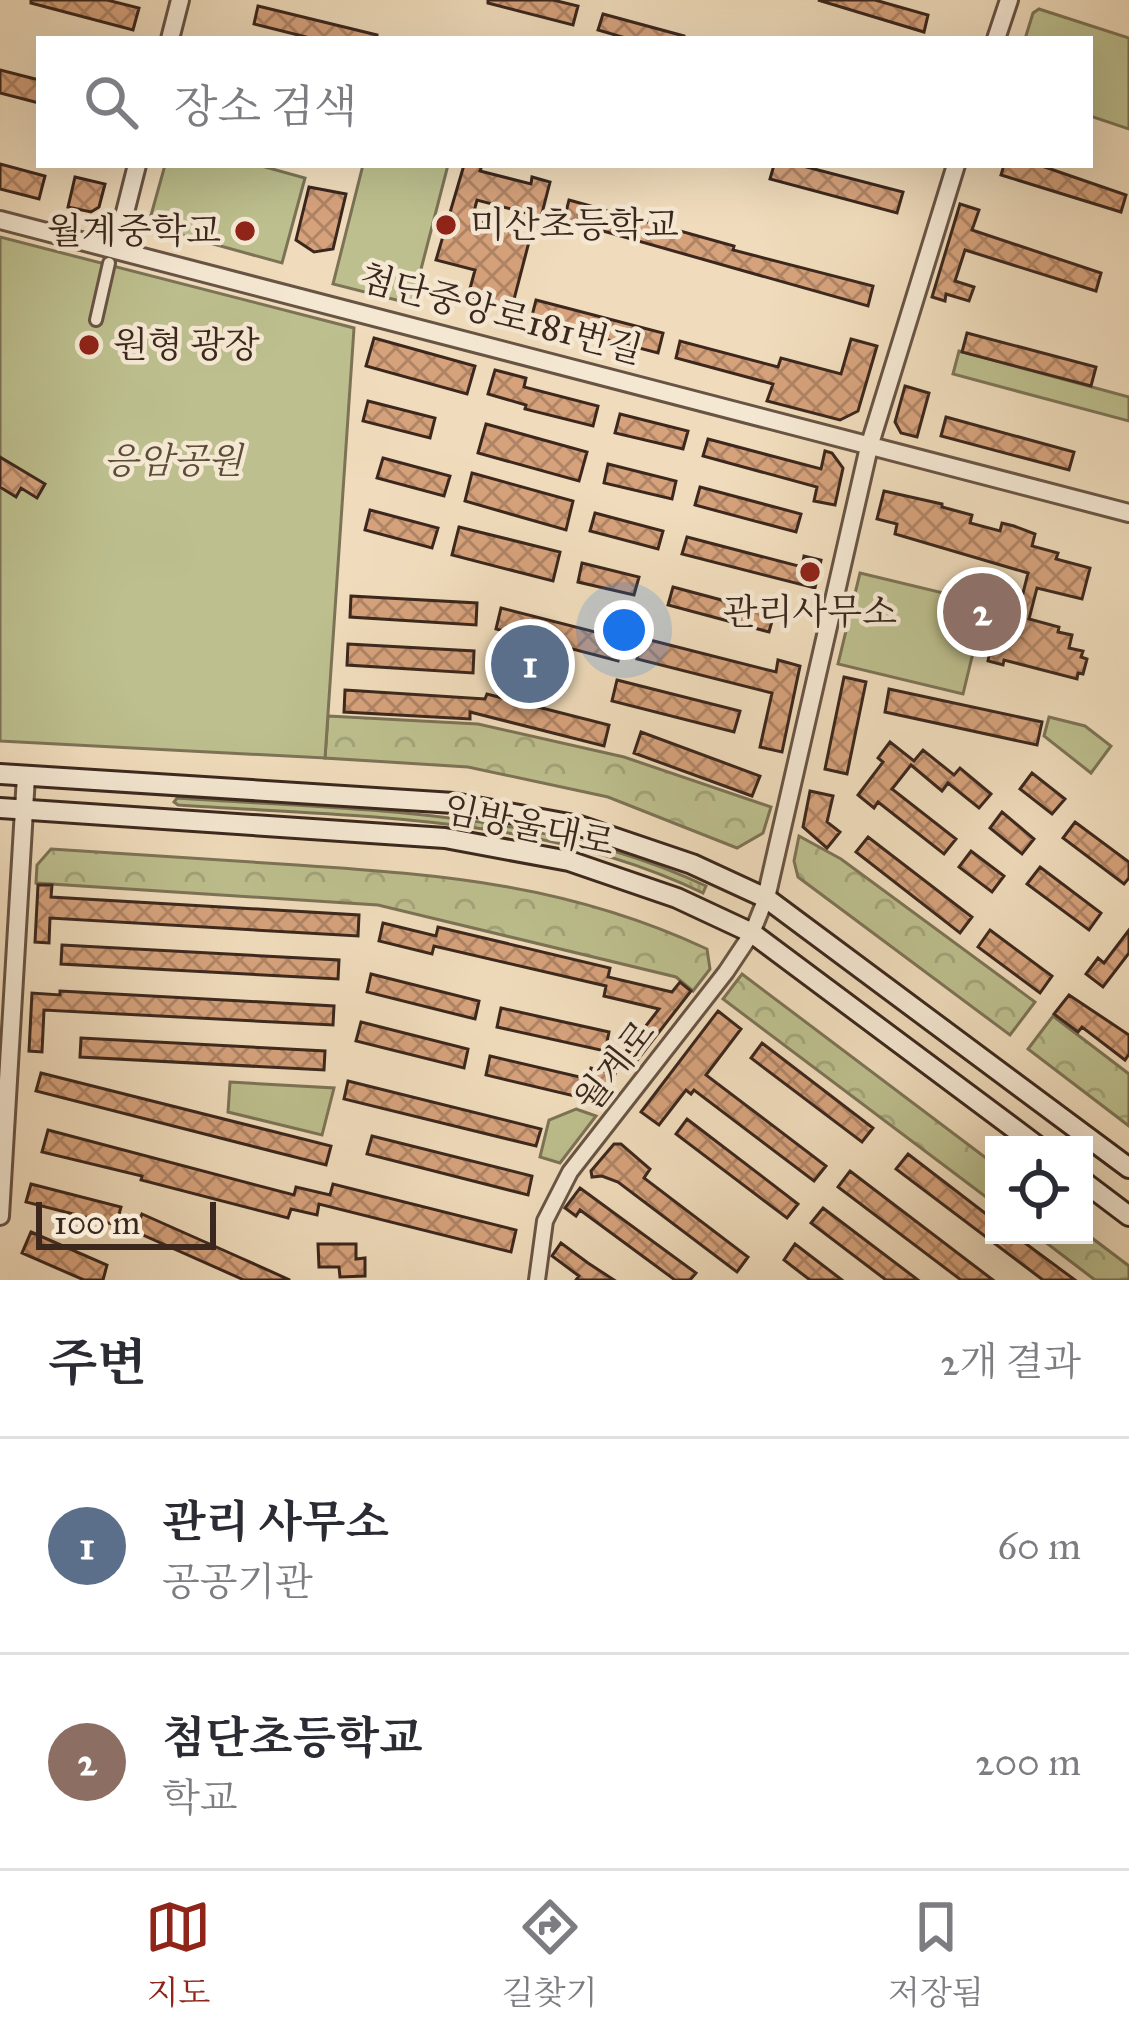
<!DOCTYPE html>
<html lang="ko">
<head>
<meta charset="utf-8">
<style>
  :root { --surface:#fff; --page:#f7f7f7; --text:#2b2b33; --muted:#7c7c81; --line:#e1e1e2; --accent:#8f2418 }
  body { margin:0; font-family:"IM FELL Great Primer","Noto Serif KR",serif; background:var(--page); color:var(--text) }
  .controls { position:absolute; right:36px; bottom:36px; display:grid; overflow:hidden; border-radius:0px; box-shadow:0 12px 48px #0002 }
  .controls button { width:108px; height:108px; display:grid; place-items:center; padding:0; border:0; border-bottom:3px solid var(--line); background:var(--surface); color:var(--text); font:60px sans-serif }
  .scale { position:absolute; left:36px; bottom:30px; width:180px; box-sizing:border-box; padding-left:12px; border:6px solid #3b271d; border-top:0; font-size:33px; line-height:42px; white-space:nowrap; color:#3b271d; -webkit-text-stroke:9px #f5e8d3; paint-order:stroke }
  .you { position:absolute; left:624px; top:630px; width:42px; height:42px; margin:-30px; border:9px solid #fff; border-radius:50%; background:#1a73e8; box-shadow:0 0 0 18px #1a73e833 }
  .badge { display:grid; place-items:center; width:78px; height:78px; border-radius:50%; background:var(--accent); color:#fff; font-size:39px; font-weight:700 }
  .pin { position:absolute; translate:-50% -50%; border:6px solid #fff; box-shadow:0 3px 12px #0006 }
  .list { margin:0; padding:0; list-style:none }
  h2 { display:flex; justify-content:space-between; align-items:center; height:156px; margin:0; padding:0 48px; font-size:51px }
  h2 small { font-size:39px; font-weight:400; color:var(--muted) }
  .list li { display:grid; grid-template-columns:78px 1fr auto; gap:36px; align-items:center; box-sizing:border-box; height:216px; padding:0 48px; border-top:3px solid var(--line) }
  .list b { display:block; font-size:45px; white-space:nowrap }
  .list p { margin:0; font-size:39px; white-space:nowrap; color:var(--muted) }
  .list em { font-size:39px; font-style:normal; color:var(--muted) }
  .icon { flex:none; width:66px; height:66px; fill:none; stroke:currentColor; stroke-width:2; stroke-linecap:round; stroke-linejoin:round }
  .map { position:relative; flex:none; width:1129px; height:1280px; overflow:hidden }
  .search { position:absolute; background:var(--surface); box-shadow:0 12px 48px #0002; left:36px; right:36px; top:36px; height:132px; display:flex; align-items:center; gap:30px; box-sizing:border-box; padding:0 42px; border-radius:0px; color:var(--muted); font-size:45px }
  .sheet { height:588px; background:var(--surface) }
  nav { display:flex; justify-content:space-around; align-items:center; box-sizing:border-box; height:168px; border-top:3px solid var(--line); background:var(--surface); font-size:33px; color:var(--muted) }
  nav a { display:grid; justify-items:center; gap:6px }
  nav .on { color:var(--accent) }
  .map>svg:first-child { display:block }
  .grass { fill:url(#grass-tufts); stroke:#7c7356; stroke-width:3 }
  .forest { fill:url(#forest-crowns); stroke:#7c7356; stroke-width:3 }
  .green { fill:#bdbf8e; stroke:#7c7356; stroke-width:3 }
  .building { fill:url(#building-cross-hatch); stroke:#3b271d; stroke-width:3 }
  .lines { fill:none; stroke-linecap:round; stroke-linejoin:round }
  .pedestrian-casing { stroke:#685445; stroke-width:16 }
  .minor-casing { stroke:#685445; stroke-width:20 }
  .tertiary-casing { stroke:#685445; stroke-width:22 }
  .secondary-casing { stroke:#3b271d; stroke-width:24 }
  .pedestrian { stroke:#f5e8d3; stroke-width:10 }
  .minor { stroke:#f5e8d3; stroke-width:14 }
  .tertiary { stroke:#f5e8d3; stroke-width:16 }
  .secondary { stroke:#f5e8d3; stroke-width:18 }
  .poi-dot { fill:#8f2418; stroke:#f5e8d3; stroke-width:4.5 }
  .labels { text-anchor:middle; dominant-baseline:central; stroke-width:9; stroke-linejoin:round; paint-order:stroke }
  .poi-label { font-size:36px; fill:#3b271d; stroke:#f5e8d3; text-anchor:start }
  .street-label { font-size:36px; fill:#3b271d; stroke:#f5e8d3 }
  .park-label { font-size:36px; font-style:italic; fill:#5c4d39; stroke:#f5e8d3 }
</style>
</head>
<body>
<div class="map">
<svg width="1129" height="1280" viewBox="0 0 1129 1280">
  <defs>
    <pattern id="grass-tufts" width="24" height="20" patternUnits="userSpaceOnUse" patternTransform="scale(3)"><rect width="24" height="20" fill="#bdbf8e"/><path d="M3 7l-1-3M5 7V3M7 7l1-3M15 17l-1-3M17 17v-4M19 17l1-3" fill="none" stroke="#a3a47a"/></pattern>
    <pattern id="forest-crowns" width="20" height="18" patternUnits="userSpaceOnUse" patternTransform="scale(3)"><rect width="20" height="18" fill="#bdbf8e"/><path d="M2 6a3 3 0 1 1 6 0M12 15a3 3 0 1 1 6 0" fill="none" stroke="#a3a47a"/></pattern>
    <pattern id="building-cross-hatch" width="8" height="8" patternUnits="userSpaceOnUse" patternTransform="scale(3)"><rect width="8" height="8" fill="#d6a27c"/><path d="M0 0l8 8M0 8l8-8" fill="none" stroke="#af8465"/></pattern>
  </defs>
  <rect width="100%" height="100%" fill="#f0dcbc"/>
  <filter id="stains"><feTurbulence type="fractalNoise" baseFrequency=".00167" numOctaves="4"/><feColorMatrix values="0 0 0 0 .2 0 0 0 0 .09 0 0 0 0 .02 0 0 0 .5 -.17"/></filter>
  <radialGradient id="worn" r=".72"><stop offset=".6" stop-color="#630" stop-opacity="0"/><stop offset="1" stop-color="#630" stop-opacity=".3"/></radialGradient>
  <path class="grass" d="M177 798C356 810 541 809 706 886L703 893C540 814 354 817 178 805L174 802Z"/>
  <path class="forest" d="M328 716 478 724 624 757 771 807 763 833 737 848 608 797 468 767 325 758Z
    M799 836 841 859 1035 1002 1010 1035 798 877 794 861Z
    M51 849C133 855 215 860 297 865 446 875 570 885 707 949L710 969 693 991 676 977 378 905 36 883 37 865Z
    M742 974 994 1164V1203L723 999Z
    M1053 1016 1129 1074V1126L1028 1049Z
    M1084 1232 1129 1266V1280H1095L1036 1235Z"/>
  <path class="green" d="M1039 9 1129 38V129L1090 116V39H1025L1033 13Z
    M165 165H258L305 178 282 263 148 226Z
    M363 165H448L412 304 333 284Z
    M0 237 354 328 325 758 0 741Z
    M959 351 1129 397V421L953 374Z
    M860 573 985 603 963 694 838 664Z
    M1049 717 1085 726 1111 746 1091 773 1044 736Z
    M230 1082 334 1088 322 1135 228 1112Z
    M576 1109 596 1116 560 1163 540 1157 549 1120Z"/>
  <path class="building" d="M31 0H107L139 8 133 30 31 3Z
    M488 0H553L578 6 573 25 488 3Z
    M818 0H875L928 15 924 32Z
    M258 6 377 35V39H314L254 24Z
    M603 14 684 36V39H629L598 30Z
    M0 70 39 80V103L0 93Z
    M0 164 45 176 39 199 0 189Z
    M464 165H482L480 171 531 184 532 177 550 182 541 217 477 200 472 219 530 238 512 307 468 296 475 270 436 260Z
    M774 165H799L903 192 897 213 770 179Z
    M1004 165H1039L1126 195 1121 212 1001 175Z
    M75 177 105 184 99 207 91 212 68 207Z
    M309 187 346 194 333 249 314 252 296 240Z
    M569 200 734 246 733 250 873 286 868 306 564 220Z
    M960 204 979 210 972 230 1101 273 1096 291 965 250 955 281 974 287 969 301 946 294 945 301 932 297Z
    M536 300 663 333 658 353 531 320Z
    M967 333 1096 367 1091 386 962 352Z
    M374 338 475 366 467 394 366 366Z
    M851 339 877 346 858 411 840 420 767 401 773 384 676 358 680 341 778 367 781 358 841 374Z
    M495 370 526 378 524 387 598 406 593 426 525 409 526 405 488 394Z
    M905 386 929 393 917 437 901 433 895 422Z
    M368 401 435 418 430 438 363 421Z
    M620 414 688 431 683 449 615 433Z
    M946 417 1074 452 1069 470 941 436Z
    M486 424 587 452 579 481 478 453Z
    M708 439 821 469 825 451 832 453 843 468 835 505 814 501 817 487 703 456Z
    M0 457 45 484 37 498 21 488 16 497 0 487Z
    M383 458 450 476 444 496 377 478Z
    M608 464 676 481 672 499 604 483Z
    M472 473 573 501 566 530 465 501Z
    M700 487 801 514 796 532 695 505Z
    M884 491 942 504V507L972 515 970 523 1000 531 1002 523 1014 526 1035 534 1032 546 1058 553 1056 559 1090 568 1082 599 1037 588 1029 619 1059 627 1058 632 1072 635 1069 648 1083 651 1081 657 1087 659 1083 674 1078 673 1077 679 1004 660 1003 665 988 661 999 601 1004 602 1006 596 1021 601 1028 573 895 534 897 524 877 519Z
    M370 510 438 528 432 548 365 530Z
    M595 513 663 531 658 549 590 531Z
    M459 527 560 552 553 581 452 555Z
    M687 537 802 567 804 556 821 560 815 588 682 554Z
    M582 563 639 577 634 595 578 582Z
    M673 587 774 614 769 632 668 605Z
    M351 596 477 603 476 625 350 617Z
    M501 608 623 639 618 661 550 643 542 674 513 671 523 636 496 629Z
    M642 638 776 672 778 660 800 666 782 752 760 747 772 693 637 659Z
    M348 644 474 651 473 673 347 665Z
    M844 677 866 682 847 774 825 769Z
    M617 680 740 711 734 732 612 701Z
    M889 689 1042 722 1037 745 885 712Z
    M345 690 485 699 487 694 609 725 604 746 470 712V719L344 712Z
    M641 732 760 776 752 796 634 753Z
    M890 742 914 761 923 750 954 775 960 768 991 794 979 808 948 783 942 791 911 765 892 789 956 839 944 854 878 802 874 808 858 795 883 762 878 758Z
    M1032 773 1065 799 1052 814 1020 789Z
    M810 791 833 796 827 822 840 832 827 848 803 827Z
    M1002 812 1034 839 1022 854 990 828Z
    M1075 822 1129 862V878L1124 884 1063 838Z
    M868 837 972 917 960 933 856 852Z
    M971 851 1004 876 992 892 959 867Z
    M1040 867 1101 913 1089 930 1027 884Z
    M38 885H52L51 897 359 915 358 936 50 918 49 943 35 942Z
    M383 923 436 936 438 927 610 968 608 977 672 992 680 982 691 991 638 1059 627 1050 659 1009 604 996 606 986 434 946 432 954 379 941Z
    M990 930 1052 976 1040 993 978 947Z
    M1129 930V953L1103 987 1086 974 1098 958 1104 963Z
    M62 945 339 960 338 979 61 964Z
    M371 974 479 1001 475 1019 367 992Z
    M60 991 334 1006 333 1025 44 1010 42 1052 29 1051 32 993 60 995Z
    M1069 995 1129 1035V1054L1125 1060 1082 1027 1078 1032 1054 1014Z
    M501 1008 609 1032 605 1051 497 1027Z
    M718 1011 741 1029 706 1075 826 1166 814 1181 694 1090 691 1094 686 1090 659 1125 641 1112Z
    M361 1022 468 1049 464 1068 356 1041Z
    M81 1038 325 1051 324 1070 80 1057Z
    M762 1043 873 1128 862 1142 751 1058Z
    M490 1056 588 1079 591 1068 615 1074 610 1097 606 1096 604 1103 486 1075Z
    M41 1073 331 1146 326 1165 36 1091Z
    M348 1081 541 1129 536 1146 344 1099Z
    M687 1119 798 1204 787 1218 676 1134Z
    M48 1130 294 1195 296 1187 330 1195 333 1184 516 1230 511 1252 319 1204 317 1215 291 1209 288 1218 141 1180 142 1176 42 1152Z
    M372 1136 532 1176 528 1195 367 1154Z
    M614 1144H621L650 1169 644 1178 748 1257 737 1272 618 1182 602 1176 592 1177 591 1171Z
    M908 1154 994 1220V1235H1014L1075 1280H1043L896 1169Z
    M850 1171 993 1280H961L838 1187Z
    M31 1184 121 1207 116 1225 26 1202Z
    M580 1188 696 1273 690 1280H675L580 1210 576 1216 565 1208Z
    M823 1208 918 1280H886L811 1223Z
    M142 1214 241 1258 290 1280H244L134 1231Z
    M31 1232 107 1265 103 1280H84L22 1253Z
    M561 1243 588 1263 614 1280H576L579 1276 552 1256Z
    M318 1244H356V1259L365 1258V1276L340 1277 339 1267H319Z
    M795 1244 842 1280H810L784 1260Z"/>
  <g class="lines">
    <g class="pedestrian-casing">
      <path id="pedestrian" d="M96 320 109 263"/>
    </g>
    <g class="minor-casing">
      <path id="minor" d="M537 1280 545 1221 570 1172 726 972 752 933 766 898"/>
    </g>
    <g class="tertiary-casing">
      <path id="tertiary" d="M170 39 180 0
        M996 39 1009 0
        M0 220 1129 513
        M116 248 137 165
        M766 898 869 447 956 165
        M0 1216 26 776"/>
    </g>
    <g class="secondary-casing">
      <path id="secondary" d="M0 774 454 803 580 826 692 864 766 898 1129 1168
        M0 808 445 838 569 861 677 898 752 933 1036 1145
        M1084 1182 1129 1216"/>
    </g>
    <use href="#pedestrian" class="pedestrian"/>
    <use href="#minor" class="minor"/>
    <use href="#tertiary" class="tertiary"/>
    <use href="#secondary" class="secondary"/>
  </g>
  <g class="poi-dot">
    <circle cx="446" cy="225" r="12"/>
    <circle cx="245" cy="231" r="12"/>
    <circle cx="89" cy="345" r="12"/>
    <circle cx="810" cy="572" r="12"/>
  </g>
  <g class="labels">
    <g class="poi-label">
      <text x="470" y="225">미산초등학교</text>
      <text x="221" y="231" text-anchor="end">월계중학교</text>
      <text x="113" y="345">원형 광장</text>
      <text x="810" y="612" text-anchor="middle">관리사무소</text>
    </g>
    <g class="street-label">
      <text transform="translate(501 314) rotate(15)">첨단중앙로181번길</text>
      <text transform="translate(529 826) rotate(12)">임방울대로</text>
      <text transform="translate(615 1066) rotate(-52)">월계로</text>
    </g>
    <g class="park-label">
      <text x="173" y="461">응암공원</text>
    </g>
  </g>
  <rect width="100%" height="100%" filter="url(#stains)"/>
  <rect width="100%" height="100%" fill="url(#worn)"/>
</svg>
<div class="controls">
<button><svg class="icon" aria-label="locate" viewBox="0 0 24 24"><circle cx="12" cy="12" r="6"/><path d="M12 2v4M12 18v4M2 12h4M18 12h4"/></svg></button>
</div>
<div class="scale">100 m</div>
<div class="you"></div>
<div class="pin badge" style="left:530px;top:664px;background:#5c6f8a">1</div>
<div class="pin badge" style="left:982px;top:612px;background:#8d6e63">2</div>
<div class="search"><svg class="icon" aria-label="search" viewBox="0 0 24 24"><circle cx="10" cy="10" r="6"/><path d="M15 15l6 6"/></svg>장소 검색</div>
</div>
<section class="sheet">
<h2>주변<small>2개 결과</small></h2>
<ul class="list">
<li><span class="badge" style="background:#5c6f8a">1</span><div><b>관리 사무소</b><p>공공기관</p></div><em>60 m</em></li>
<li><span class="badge" style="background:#8d6e63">2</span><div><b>첨단초등학교</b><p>학교</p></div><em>200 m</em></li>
</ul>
</section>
<nav>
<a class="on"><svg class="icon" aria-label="map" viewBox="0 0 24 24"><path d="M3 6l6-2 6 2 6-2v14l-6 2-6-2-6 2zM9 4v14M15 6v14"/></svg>지도</a>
<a><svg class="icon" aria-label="directions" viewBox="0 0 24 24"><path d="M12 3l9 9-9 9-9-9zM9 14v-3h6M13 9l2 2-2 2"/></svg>길찾기</a>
<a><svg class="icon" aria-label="saved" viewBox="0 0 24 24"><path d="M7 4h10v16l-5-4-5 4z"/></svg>저장됨</a>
</nav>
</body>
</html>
